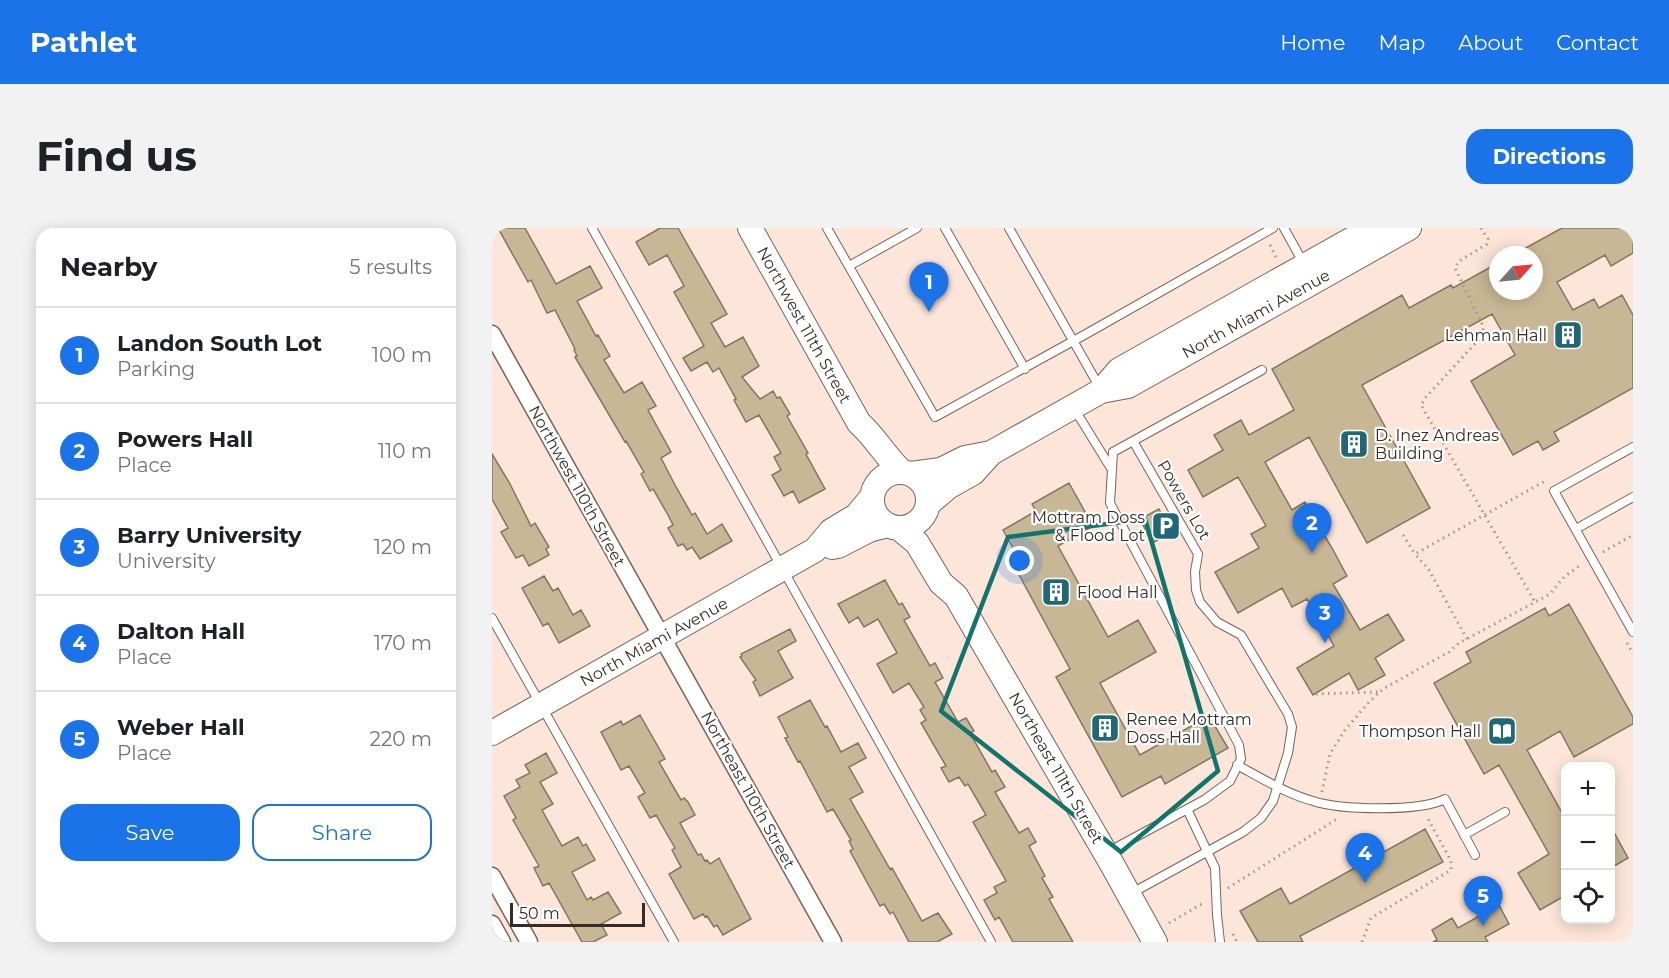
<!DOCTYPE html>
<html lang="en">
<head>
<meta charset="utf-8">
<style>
  :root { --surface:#fff; --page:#f2f2f2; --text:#202124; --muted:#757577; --line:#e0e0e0; --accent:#1a73e8 }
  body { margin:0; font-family:Montserrat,sans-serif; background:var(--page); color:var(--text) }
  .controls { position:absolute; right:18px; bottom:18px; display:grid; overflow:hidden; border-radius:12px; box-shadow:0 3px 15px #0003 }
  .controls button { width:54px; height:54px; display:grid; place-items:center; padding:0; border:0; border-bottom:2px solid var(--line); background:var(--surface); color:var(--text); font:30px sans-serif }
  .compass { position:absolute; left:997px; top:18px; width:54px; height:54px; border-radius:50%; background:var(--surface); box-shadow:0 3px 15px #0003; rotate:63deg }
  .scale { position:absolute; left:18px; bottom:15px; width:135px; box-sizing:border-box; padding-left:6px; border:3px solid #342c26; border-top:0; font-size:16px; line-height:21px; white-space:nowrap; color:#342c26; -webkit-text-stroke:4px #fff; paint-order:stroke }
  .you { position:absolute; left:528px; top:333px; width:21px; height:21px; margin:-15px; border:4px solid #fff; border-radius:50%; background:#1a73e8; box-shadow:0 0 0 9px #1a73e833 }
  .badge { display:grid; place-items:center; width:39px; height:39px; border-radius:50%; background:var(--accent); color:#fff; font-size:20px; font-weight:700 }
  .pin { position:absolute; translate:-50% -50px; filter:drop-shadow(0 2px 3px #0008) }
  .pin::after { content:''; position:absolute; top:32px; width:21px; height:18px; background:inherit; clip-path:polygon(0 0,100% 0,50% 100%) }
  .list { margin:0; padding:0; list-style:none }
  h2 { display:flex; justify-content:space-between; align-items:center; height:78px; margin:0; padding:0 24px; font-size:26px }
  h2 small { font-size:20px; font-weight:400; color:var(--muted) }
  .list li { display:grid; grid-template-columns:39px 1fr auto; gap:18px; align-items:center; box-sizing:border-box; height:96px; padding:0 24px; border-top:2px solid var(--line) }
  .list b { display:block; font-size:22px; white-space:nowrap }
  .list p { margin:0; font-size:20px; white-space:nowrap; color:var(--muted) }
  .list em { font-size:20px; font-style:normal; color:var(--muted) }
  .actions { display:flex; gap:12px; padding:18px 24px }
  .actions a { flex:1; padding:14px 0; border:2px solid var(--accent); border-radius:18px; text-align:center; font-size:21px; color:var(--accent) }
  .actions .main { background:var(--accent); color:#fff }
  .icon { flex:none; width:33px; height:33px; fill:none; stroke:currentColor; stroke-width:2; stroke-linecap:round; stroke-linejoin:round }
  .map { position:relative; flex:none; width:1141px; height:714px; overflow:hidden; border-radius:18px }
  header { display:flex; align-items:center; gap:36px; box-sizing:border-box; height:84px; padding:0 30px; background:var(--accent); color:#fff }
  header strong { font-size:28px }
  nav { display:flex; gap:33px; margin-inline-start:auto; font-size:21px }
  .intro { display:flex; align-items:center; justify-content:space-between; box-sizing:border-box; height:144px; padding:0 36px }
  h1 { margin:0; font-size:42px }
  .button { padding:15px 27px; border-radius:18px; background:var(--accent); color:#fff; font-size:21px; font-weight:700 }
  main { display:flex; gap:36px; padding:0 36px }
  aside { flex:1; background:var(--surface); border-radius:18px; box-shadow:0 3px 15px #0003 }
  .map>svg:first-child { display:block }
  .building { fill:#c8b795; stroke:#807663; stroke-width:1.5 }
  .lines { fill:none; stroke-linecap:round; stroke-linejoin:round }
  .lane-casing { stroke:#786458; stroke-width:10 }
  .street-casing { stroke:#786458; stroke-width:19 }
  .secondary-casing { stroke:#786458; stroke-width:26 }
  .path { stroke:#a7968c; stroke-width:3; stroke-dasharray:1.5 4.5; stroke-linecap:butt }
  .lane { stroke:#fff; stroke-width:8 }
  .street { stroke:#fff; stroke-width:16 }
  .secondary { stroke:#fff; stroke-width:24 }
  .marked { fill:none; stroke:#0f766e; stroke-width:4.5; stroke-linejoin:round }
  .labels { text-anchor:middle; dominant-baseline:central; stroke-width:4.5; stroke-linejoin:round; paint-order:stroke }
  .street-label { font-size:16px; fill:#342c26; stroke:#fff }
  .poi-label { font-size:16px; fill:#342c26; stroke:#fff; text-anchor:end }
</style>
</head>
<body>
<header>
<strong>Pathlet</strong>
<nav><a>Home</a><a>Map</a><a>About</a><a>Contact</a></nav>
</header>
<div class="intro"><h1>Find us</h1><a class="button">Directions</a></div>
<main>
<aside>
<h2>Nearby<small>5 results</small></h2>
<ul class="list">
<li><span class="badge">1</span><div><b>Landon South Lot</b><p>Parking</p></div><em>100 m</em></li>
<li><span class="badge">2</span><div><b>Powers Hall</b><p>Place</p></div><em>110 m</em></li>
<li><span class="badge">3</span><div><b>Barry University</b><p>University</p></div><em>120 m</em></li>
<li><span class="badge">4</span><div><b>Dalton Hall</b><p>Place</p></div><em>170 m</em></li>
<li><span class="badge">5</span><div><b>Weber Hall</b><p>Place</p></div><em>220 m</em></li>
</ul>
<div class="actions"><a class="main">Save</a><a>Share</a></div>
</aside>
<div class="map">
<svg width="1141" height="714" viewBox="0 0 1141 714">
  <rect width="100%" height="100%" fill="#fde6d9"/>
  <path class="building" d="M6 0H33L64 56 98 38 110 60 85 73 104 108 106 107 118 128 112 132 132 165 150 154 164 178 156 182 179 224 169 230 183 257 200 287 203 285 215 306 230 296 240 313 208 331 200 319 195 322 191 316 186 318 176 300 181 297 176 287 161 261 158 263 149 246 152 244 134 213 133 214 83 129 85 128 82 122 83 121 63 82 55 85 39 52 36 54Z
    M168 0H186L235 86 219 95 233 119 251 109 267 138 250 149 268 171 281 163 285 170 288 169 298 186 295 188 316 225 314 226 333 261 307 275 301 263 292 268 280 247 289 242 282 229 289 225 267 187 254 194 242 172 244 171 227 140 221 144 215 134 199 143 191 130 212 118 182 64 192 58 175 27 157 37 144 14Z
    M1070 0H1141V25L1119 38 1113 27 1065 54 1081 82 1102 71 1107 80 1130 67 1141 87V160L1062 204 1067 213 1051 222 1046 213 1021 227 979 153 1023 127 1000 86 870 157 938 280 875 315 817 209 773 234 800 282 813 274 840 320 855 348 841 356 868 402 896 386 912 412 883 430 893 447 866 462 857 445 821 467 805 440 842 418 815 371 800 379 790 360 746 385 723 344 767 320 759 306 774 298 746 249 711 269 696 242 731 222 722 207 749 192 757 207 802 182 780 141 910 67 917 80 959 57 961 60 1006 35V63H1042V27H1021Z
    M0 226 17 254 39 298 43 295 57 319 54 321 57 327 37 338 31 327 24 330 9 304 16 300 0 271Z
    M577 255 601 298 566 318 616 409 646 392 664 424 608 455 648 527 717 488 736 520 673 556 669 548 630 569 564 449 578 441 519 332 526 329 511 302 544 283 540 276Z
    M667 281 673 294 668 297 674 308 660 315 648 291Z
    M52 348 61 363 66 360 81 387 89 382 98 398 67 415 56 395 51 398 30 360Z
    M393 352 407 377 410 375 418 389 412 392 438 438 443 435 451 450 443 454 466 494 474 490 482 503 478 505 500 544 503 542 513 559 503 564 527 605 536 600 544 614 537 618 553 648 550 650 561 669 557 671 581 714H521L507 689 503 692 492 672 505 665 502 659 514 653 481 594 494 587 476 556 473 558 467 549 457 554 449 540 454 538 429 495 434 492 428 482 432 479 417 455 401 465 385 436 405 425 386 391 372 399 366 389 357 395 346 376Z
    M1077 376 1141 489V496L1082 529 1068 503 1035 522 1074 592V667L1048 682 1026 645 1057 626 1007 537 992 546 942 455 979 434 974 424 1053 380 1057 388Z
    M298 401 304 413 286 423 301 450 268 468 261 454 264 452 248 429 250 428 249 426Z
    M318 472 333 499 335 498 349 524 366 515 374 530 357 539 371 564 358 571 398 641 400 640 430 693 446 685 460 706 445 714H417L401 684 398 686 392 676 388 678 358 623 361 621 357 613 359 612 341 581 335 584 308 533 306 534 293 510 296 509 286 489Z
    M148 487 173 531 167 534 189 572 192 570 196 574 203 587 188 595 206 627 209 626 213 633 215 632 218 636 227 630 259 691 231 707 225 697 222 699 215 688 213 689 211 686 202 691 177 646 189 639 180 622 183 620 164 587 158 590 146 569 153 565 137 538 129 542 109 504 129 493 131 497Z
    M54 525 65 545 48 554 61 576 50 582 70 618 86 609 91 618 94 616 103 632 80 644 95 672 99 669 101 672 116 664 129 685 109 696 115 707 101 714H90L57 655 51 658 42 640 47 638 21 592 24 590 12 568 28 559 24 552 38 545 33 537Z
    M1119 599 1136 630 1119 640Z
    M933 601 951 634 808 708 811 714H766L748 683 789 660 798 676Z
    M1007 677 1017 696 993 709 996 714H941L945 712 940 702 960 690 966 700Z"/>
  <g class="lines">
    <g class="lane-casing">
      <path id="lane" d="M100 0 499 714
        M335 0 443 189 594 106 781 0
        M453 0 533 141
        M517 0 608 160
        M792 0 812 36
        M357 38 425 0
        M583 182 620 242
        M1141 219 1062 263 1141 404
        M1084 301 1141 269
        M0 390 182 714
        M745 537C769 550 795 566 821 573 848 582 928 584 953 571L983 627
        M695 581 723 640 725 687 728 714
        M972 607 1013 584
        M614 625 712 572 738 553 749 531 747 517 618 275 621 224 770 142
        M638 666 751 604 769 590 781 573 796 525 800 499 796 486 749 407 725 394 708 374 704 362 703 344 706 326 641 213"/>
    </g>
    <g class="street-casing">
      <path id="street" d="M0 106 341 714
        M0 648 37 714
        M0 696 10 714"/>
    </g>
    <g class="secondary-casing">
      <path id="secondary" d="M258 0 367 195C384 210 393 228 410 244
        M609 163 627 142 880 0
        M380 272a28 28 0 1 1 56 0a28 28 0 1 1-56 0Z
        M419 246 449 242 473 230 499 225
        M436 276 456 259 481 245 499 225 609 163 636 158 917 0
        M407 300 425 315 449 355 464 368 621 638 663 714
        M340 319 346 318 377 302 396 297
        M0 505 323 322 339 303 364 288 380 269"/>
    </g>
    <path class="path" d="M989 0 996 11 995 16 966 34 963 40 991 98V107L934 169 929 177 1043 374
      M778 17 784 29
      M911 307 923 326
      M1111 324 1141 307
      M975 411 937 342 923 326 1053 253
      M1135 415 1141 426
      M824 466 886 464
      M830 564 838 526 853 502 877 474 891 461 957 424 967 415 1058 366 1072 349 1090 336
      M736 660 845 591
      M677 695 713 674
      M741 706 745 714
      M870 714 879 690 959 642V633L935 589"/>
    <use href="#lane" class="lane"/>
    <use href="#street" class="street"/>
    <use href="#secondary" class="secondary"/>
  </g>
  <path class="marked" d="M653 291 726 543 629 624 449 483 516 309Z"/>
  <defs>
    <g id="building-square" transform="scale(1.5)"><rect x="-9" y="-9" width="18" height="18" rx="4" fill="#206876" stroke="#fff"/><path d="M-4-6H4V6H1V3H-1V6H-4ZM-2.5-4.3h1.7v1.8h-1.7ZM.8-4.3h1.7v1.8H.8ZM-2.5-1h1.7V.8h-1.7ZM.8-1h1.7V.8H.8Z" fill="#fff"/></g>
    <g id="parking-square" transform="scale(1.5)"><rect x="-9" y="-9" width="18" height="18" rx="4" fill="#206876" stroke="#fff"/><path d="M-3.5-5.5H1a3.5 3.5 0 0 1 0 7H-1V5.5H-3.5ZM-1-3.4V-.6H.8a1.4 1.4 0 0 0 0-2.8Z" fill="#fff"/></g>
    <g id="library-square" transform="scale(1.5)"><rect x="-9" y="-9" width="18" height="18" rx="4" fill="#206876" stroke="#fff"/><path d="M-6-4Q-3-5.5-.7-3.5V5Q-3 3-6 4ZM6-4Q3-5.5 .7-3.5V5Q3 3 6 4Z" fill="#fff"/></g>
  </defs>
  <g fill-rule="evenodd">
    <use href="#building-square" x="1076" y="107"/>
    <use href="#building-square" x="862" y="216"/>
    <use href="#parking-square" x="674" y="298"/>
    <use href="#building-square" x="564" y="364"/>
    <use href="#building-square" x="613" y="500"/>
    <use href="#library-square" x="1010" y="503"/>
  </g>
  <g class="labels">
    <g class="street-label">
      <text transform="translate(764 86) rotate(-29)">North Miami Avenue</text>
      <text transform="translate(312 97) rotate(61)">Northwest 111th Street</text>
      <text transform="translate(85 258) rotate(61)">Northwest 110th Street</text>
      <text transform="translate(692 272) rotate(60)">Powers Lot</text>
      <text transform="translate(162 414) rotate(-29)">North Miami Avenue</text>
      <text transform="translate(564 540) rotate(60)">Northeast 111th Street</text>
      <text transform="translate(256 562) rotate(61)">Northeast 110th Street</text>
    </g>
    <g class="poi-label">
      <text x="1055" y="107">Lehman Hall</text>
      <text x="883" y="207" text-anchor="start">D. Inez Andreas<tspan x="883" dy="18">Building</tspan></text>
      <text x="653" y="289">Mottram Doss<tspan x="653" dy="18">&amp; Flood Lot</tspan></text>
      <text x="585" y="364" text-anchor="start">Flood Hall</text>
      <text x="634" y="491" text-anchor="start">Renee Mottram<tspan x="634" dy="18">Doss Hall</tspan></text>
      <text x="989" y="503">Thompson Hall</text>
    </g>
  </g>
</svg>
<div class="controls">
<button>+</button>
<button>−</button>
<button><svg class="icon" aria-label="locate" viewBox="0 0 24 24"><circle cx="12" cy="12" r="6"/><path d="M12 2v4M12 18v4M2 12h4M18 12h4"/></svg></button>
</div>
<svg class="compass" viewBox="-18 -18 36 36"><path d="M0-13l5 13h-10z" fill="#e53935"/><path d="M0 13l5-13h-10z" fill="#757577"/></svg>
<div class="scale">50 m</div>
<div class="you"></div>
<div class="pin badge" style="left:437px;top:84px">1</div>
<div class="pin badge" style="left:820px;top:325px">2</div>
<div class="pin badge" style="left:833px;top:415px">3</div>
<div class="pin badge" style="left:873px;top:655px">4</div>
<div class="pin badge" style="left:991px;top:698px">5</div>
</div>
</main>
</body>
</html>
